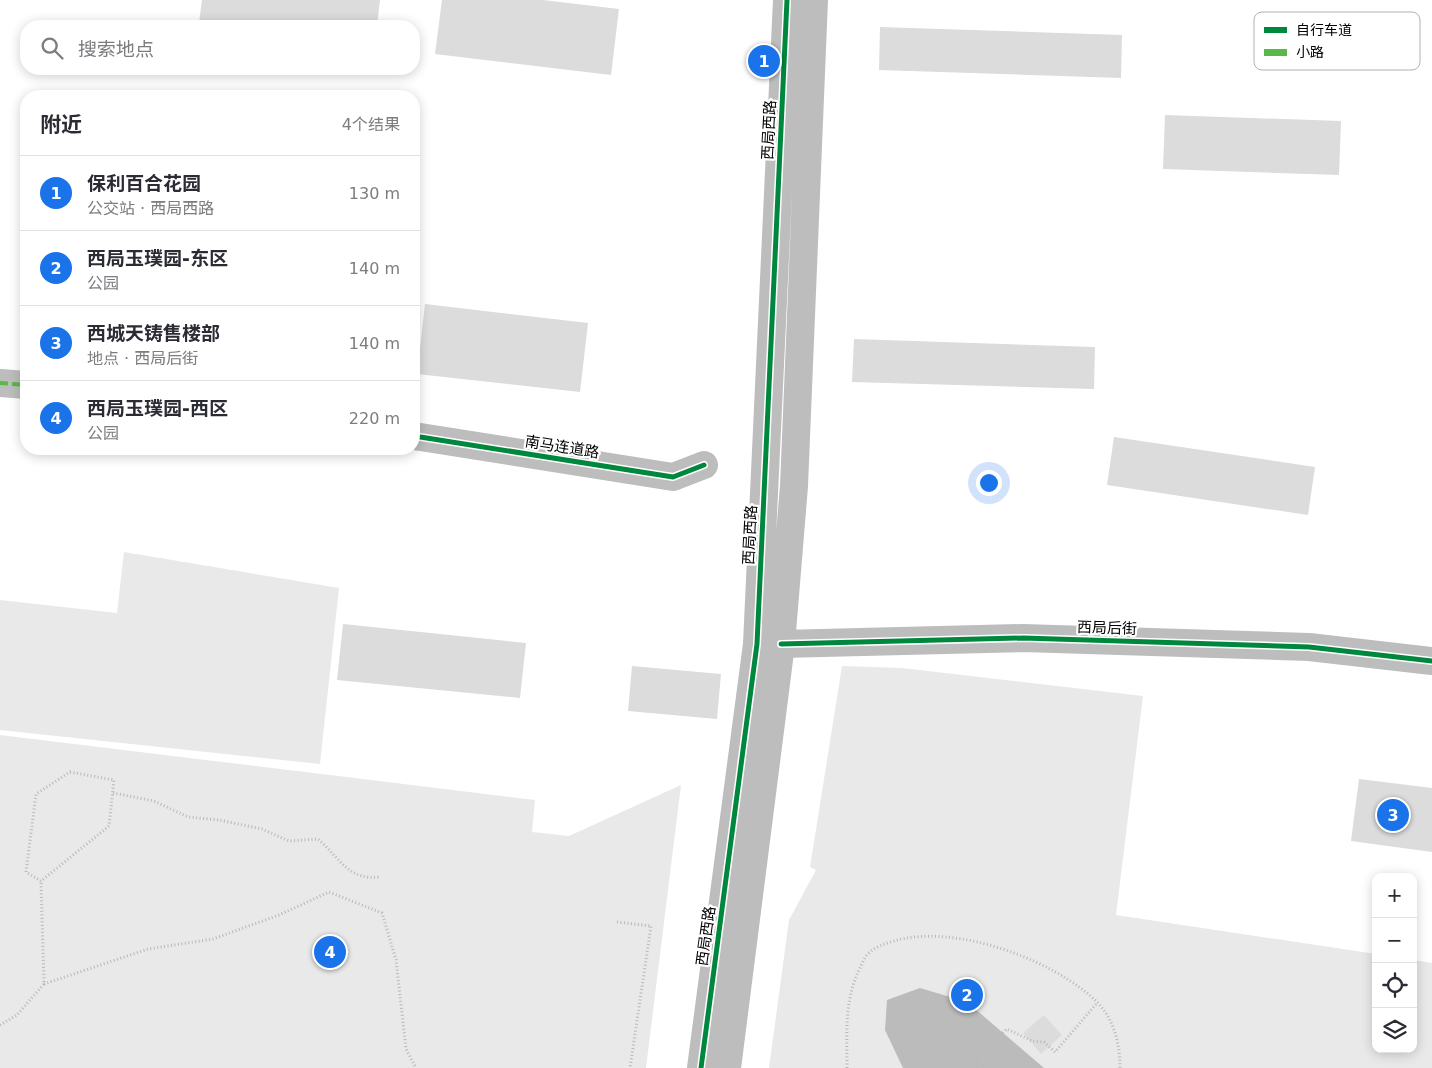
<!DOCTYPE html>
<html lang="zh">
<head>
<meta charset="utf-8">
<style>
  :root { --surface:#fff; --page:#f2f2f3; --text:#2b2b33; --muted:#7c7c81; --line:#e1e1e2; --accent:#1a73e8 }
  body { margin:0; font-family:"DejaVu Sans","Noto Sans SC",sans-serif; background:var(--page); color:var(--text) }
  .controls { position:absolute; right:15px; bottom:15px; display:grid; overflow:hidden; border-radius:10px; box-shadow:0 2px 12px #0003 }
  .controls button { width:45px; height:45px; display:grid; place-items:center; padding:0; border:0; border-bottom:1px solid var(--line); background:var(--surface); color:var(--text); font:25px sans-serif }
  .you { position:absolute; left:988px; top:482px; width:18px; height:18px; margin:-12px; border:4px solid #fff; border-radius:50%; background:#1a73e8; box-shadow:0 0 0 8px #1a73e833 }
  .badge { display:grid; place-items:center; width:32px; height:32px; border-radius:50%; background:var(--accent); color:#fff; font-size:16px; font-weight:700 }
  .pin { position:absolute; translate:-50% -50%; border:2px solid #fff; box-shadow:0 1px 5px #0006 }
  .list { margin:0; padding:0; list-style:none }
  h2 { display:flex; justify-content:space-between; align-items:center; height:65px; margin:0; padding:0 20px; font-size:21px }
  h2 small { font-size:16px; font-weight:400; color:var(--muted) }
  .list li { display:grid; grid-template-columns:32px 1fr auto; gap:15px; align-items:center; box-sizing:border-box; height:75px; padding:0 20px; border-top:1px solid var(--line) }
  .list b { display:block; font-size:19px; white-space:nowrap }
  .list p { margin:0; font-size:16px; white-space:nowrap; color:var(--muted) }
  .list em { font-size:16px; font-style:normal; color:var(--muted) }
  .icon { flex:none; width:28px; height:28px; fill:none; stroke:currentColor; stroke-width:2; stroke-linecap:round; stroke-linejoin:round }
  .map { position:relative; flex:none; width:1432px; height:1068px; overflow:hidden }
  .search { position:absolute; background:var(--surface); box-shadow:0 2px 12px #0003; left:20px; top:20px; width:400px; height:55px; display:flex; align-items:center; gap:12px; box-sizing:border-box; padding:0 18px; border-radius:20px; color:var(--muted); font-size:19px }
  .panel { position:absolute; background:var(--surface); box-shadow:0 2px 12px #0003; left:20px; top:90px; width:400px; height:365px; border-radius:20px }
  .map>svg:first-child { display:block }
  .green { fill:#e9e9e9 }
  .water { fill:#bbb }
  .building { fill:#dcdcdc }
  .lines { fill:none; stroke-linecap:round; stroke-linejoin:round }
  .path { stroke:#b8b8b8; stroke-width:3; stroke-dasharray:1 2.5; stroke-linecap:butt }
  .minor { stroke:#bdbdbd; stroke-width:28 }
  .quiet { stroke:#58b947; stroke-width:4; stroke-dasharray:8 4; stroke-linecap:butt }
  .cycleway-casing { stroke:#fff; stroke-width:8 }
  .cycleway { stroke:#00873e; stroke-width:5 }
  .labels { text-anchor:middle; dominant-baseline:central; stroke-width:4.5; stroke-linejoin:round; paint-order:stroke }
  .street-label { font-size:15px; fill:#000; stroke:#fff }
  .key { fill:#fff; stroke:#b2b2b2; stroke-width:1 }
  .key-label { font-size:14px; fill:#000 }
</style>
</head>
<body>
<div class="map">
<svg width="1432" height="1068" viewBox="0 0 1432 1068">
  <rect width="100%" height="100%" fill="#fff"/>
  <path class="green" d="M124 552 339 588 320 764 0 730V600L117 613Z
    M842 666 902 668 1143 696 1116 915 1376 954V1049H1413V960L1432 963V1068H769L789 920 816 870 810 867Z
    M0 735 535 800 532 832 569 836 681 785 646 1068H0Z"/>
  <path class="water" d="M920 988 967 1002 1044 1068H903L885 1030 887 1000Z"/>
  <path class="building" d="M202 0H380L377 26H225L199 23Z
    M442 0H543L619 9 611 75 435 54Z
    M880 27 1122 35 1121 78 879 70Z
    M1165 115 1341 121 1339 175 1163 169Z
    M425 304 588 323 580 392 417 374Z
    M854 339 1095 347 1094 389 852 382Z
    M1114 437 1315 467 1308 515 1107 485Z
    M343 624 526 643 520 698 337 680Z
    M632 666 721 674 717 719 628 711Z
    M1359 779 1432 788V852L1351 841Z
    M1044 1015 1062 1035 1041 1054 1023 1033Z"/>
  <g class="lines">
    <path class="path" d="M70 772 114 780 109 826 41 881 26 872 36 794Z
      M113 793 154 801 188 817 219 820 262 829 289 841 318 839C341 859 348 881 381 877
      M617 922 651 926 630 1068
      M44 984 148 949 213 939 279 915 329 892 382 913 396 960 406 1049 416 1068
      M0 1025 17 1015 44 984 41 881
      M847 1068C847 1033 844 1000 860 968 862 964 864 958 867 955 874 947 884 944 894 941 954 923 1053 959 1097 1002 1114 1019 1120 1044 1120 1068
      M977 1068 979 1055 1007 1029 1032 1041 1044 1042 1055 1052 1097 1003"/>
    <path class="minor" d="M0 383 26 385
      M414 436 673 477 704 465
      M781 644 1023 638 1309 647 1432 661
      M701 1068 757 644 787 0
      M727 1068 781 644 794 486 814 0"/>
    <path class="quiet" d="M0 383 26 385"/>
    <g class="cycleway-casing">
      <path id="cycleway" d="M414 436 673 477 704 465
        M781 644 1023 638 1309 647 1432 661
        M701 1068 757 644 787 0"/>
    </g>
    <use href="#cycleway" class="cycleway"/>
  </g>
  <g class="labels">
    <g class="street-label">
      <text transform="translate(769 130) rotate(-87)">西局西路</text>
      <text transform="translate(562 447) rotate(9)">南马连道路</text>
      <text transform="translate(750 535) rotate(-87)">西局西路</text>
      <text transform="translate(1107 628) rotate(2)">西局后街</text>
      <text transform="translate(706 936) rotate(-82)">西局西路</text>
    </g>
  </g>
  <rect x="1254" y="12" width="166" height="58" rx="8" class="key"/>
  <rect x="1264" y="27" width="23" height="6" fill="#00873e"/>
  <rect x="1264" y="49" width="23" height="7" fill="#58b947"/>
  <g class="key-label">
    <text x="1296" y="35">自行车道</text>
    <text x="1296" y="57">小路</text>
  </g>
</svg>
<div class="controls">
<button>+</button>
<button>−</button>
<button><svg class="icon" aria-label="locate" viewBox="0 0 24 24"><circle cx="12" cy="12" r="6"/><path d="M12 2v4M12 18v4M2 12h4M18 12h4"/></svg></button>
<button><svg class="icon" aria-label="layers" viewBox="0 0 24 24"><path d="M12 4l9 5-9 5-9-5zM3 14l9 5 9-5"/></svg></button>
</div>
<div class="you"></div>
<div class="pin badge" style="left:764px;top:61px">1</div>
<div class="pin badge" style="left:967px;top:995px">2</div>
<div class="pin badge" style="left:1393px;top:815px">3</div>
<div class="pin badge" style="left:330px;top:952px">4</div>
<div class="search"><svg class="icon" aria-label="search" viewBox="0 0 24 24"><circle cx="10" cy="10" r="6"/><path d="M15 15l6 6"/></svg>搜索地点</div>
<section class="panel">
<h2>附近<small>4个结果</small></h2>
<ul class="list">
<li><span class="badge">1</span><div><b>保利百合花园</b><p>公交站 · 西局西路</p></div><em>130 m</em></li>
<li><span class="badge">2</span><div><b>西局玉璞园-东区</b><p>公园</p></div><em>140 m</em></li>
<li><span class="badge">3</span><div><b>西城天铸售楼部</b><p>地点 · 西局后街</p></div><em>140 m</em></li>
<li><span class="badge">4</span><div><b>西局玉璞园-西区</b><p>公园</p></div><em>220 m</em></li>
</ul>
</section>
</div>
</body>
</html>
